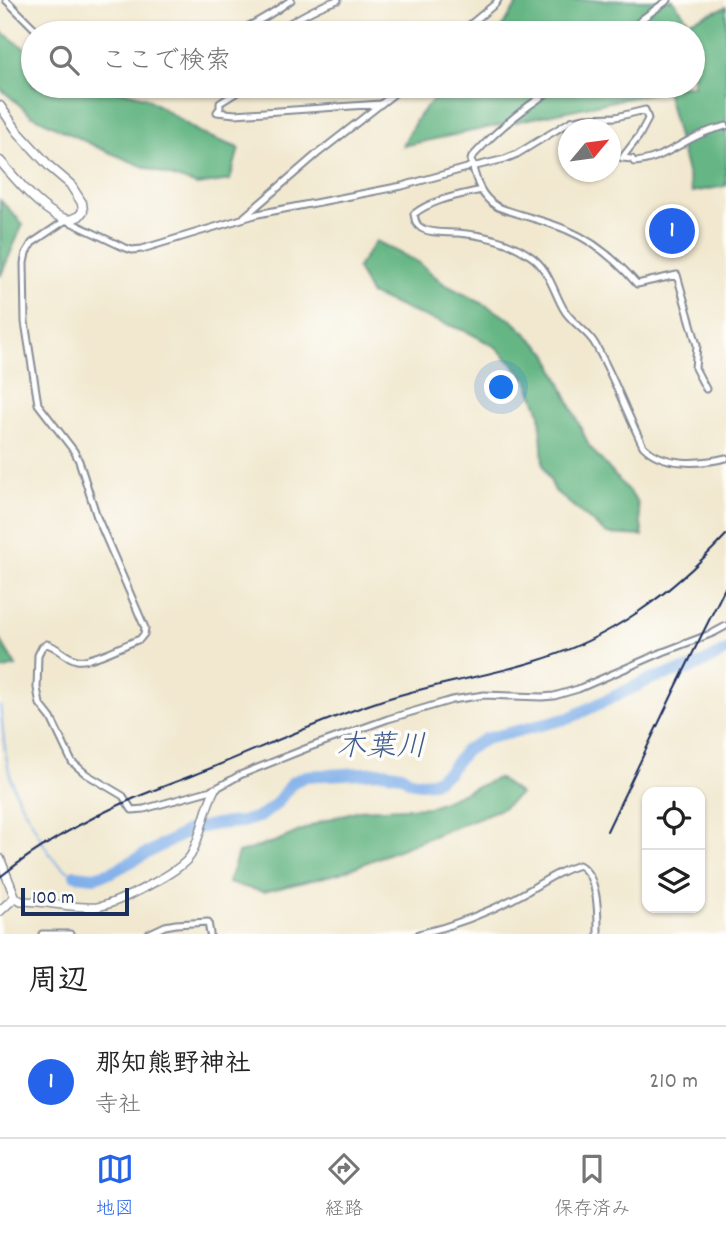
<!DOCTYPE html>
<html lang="ja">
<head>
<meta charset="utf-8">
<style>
  :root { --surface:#fff; --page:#f2f2f2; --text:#222; --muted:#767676; --line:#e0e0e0; --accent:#2563eb }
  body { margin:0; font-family:Dekko,"Klee One",sans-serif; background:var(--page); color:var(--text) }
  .controls { position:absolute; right:21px; bottom:21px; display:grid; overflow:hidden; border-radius:14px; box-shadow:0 2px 5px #0004 }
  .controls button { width:63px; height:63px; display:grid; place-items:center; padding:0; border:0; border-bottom:2px solid var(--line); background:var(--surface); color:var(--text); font:35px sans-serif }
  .compass { position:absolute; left:558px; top:119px; width:63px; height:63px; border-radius:50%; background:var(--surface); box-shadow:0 2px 5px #0004; rotate:61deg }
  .scale { position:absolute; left:21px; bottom:18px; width:108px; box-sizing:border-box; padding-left:7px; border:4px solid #1b2f5e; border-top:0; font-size:19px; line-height:24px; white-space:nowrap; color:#1b2f5e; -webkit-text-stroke:5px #fdfcf7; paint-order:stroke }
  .you { position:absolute; left:502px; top:388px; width:24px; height:24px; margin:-18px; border:5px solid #fff; border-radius:50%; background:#1a73e8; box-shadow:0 0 0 10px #1a73e833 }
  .badge { display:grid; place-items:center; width:46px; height:46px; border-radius:50%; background:var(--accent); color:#fff; font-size:23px; font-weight:700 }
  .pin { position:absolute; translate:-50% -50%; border:4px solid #fff; box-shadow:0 2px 7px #0006 }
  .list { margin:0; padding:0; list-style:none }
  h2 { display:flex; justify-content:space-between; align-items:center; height:91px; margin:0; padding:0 28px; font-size:30px }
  h2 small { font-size:23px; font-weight:400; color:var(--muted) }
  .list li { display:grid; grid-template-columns:46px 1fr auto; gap:21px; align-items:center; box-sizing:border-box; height:112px; padding:0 28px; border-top:2px solid var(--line) }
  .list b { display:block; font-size:26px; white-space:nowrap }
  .list p { margin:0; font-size:23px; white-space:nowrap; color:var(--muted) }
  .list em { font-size:23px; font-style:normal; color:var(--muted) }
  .icon { flex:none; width:38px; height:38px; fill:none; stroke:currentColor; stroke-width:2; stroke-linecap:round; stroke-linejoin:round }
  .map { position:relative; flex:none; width:726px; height:934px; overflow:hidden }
  .search { position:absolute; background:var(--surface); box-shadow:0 2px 5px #0004; left:21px; right:21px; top:21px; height:77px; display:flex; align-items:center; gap:18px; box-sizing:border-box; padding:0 24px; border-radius:38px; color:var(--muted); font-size:26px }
  .sheet { height:203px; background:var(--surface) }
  nav { display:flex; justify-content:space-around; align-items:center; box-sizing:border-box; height:98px; border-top:2px solid var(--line); background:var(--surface); font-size:19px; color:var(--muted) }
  nav a { display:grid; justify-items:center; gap:4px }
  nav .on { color:var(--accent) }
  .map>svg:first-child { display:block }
  .forest { fill:#65b684; stroke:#407271; stroke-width:2 }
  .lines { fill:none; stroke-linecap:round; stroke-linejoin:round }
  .stream { stroke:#7eaee9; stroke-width:2 }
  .river { stroke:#7eaee9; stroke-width:12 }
  .minor-casing { stroke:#868c96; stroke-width:9 }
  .tertiary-casing { stroke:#868c96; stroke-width:10 }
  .secondary-casing { stroke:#868c96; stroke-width:11 }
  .minor { stroke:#fff; stroke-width:5 }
  .tertiary { stroke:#fff; stroke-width:7 }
  .secondary { stroke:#fff; stroke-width:8 }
  .rail { stroke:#1b2f5e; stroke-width:2 }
  .labels { text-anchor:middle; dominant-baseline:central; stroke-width:7; stroke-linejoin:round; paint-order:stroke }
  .water-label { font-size:30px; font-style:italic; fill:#3e5b8f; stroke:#fdfcf7 }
</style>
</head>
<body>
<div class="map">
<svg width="726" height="934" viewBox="0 0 726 934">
  <rect width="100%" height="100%" fill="#fdfcf7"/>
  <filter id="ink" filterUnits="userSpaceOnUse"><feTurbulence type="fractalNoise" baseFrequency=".0143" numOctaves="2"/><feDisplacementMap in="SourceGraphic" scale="14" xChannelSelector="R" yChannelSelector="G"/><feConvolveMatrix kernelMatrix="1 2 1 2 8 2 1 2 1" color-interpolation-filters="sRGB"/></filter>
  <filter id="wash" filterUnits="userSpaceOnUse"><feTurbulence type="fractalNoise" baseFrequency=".00686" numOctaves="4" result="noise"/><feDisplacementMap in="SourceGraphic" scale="28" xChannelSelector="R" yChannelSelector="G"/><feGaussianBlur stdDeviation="1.57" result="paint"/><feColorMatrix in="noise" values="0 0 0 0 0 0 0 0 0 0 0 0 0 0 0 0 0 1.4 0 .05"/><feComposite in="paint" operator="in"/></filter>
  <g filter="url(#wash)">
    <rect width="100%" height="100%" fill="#f1e8cf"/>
    <path class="forest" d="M520 0H673L689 21 726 7V186L692 192 666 90 402 146 419 115 446 86H693V33H498Z
      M0 31 33 54V86H101L145 97 202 134 239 148 230 180 197 185 147 168 99 148 31 115 0 88Z
      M0 200 23 224 0 277Z
      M376 241 418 262 444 284 485 305 513 321 547 353 589 446 637 501 643 536 607 534 555 491 543 465 540 413 527 379 496 347 468 332 415 313 370 294 357 268Z
      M0 639 16 666 0 670Z
      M498 778 520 794 503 808 340 873 264 892 228 883 238 853 277 841 323 821 359 810 429 807Z"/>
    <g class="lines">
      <path class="stream" d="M0 706C5 743 5 785 29 816 43 841 48 862 75 875"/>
      <path class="river" d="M75 875 94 877 112 872 190 830 216 824 242 822 261 816 275 805 293 782 306 776 383 772 401 775 410 781 421 783 433 782 448 772 465 751 485 739 569 718 653 678 692 668 726 651"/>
    </g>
  </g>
  <g filter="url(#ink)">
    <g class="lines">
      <g class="minor-casing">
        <path id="minor" d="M6 0 34 28 41 33
          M231 33C251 27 273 13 291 0
          M270 33C293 23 313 7 338 0
          M378 33 399 27
          M460 33 495 4 498 0
          M627 33 642 19 668 0
          M247 86 220 103V108L217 112 235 114 381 104
          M559 86C526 105 498 129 472 157L471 160C476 179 479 196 498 207 520 216 545 220 567 230 594 241 618 262 637 284L677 275 697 345 695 368 706 389
          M726 126C720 128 714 129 709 131 683 140 663 160 634 162L632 159 622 158 639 136 648 119 645 110 616 117 585 118 571 121 517 154 505 159 476 166 473 164 467 168 402 186 258 214 142 249 132 250 123 247 66 220 32 243 26 253 24 263 25 322 38 404 74 451 79 461 97 517 145 628 144 634 140 639C126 644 90 663 77 660 66 658 58 647 47 644L42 647 38 655 37 688 40 704 51 718 72 762 86 774 123 796 132 810 144 809 215 789 240 775 310 747 388 719 452 700 484 695 542 697 554 696 578 689 663 652 713 633 726 626
          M481 190C459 195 431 200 414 214 415 220 416 225 421 228 431 234 447 232 458 233 482 235 509 241 529 255 548 267 553 290 563 308 571 323 587 330 595 344 614 377 626 412 643 446 663 467 700 464 726 458
          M244 217 317 154 404 86
          M42 934H70
          M148 934 165 926 176 924 208 922 210 934
          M419 934C457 925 492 911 526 892 543 882 559 871 579 865 599 877 598 913 598 934"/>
      </g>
      <g class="tertiary-casing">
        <path id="tertiary" d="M15 897 21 901C45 901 76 909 97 907 116 904 181 872 191 855 202 834 204 810 215 789"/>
      </g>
      <g class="secondary-casing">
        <path id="secondary" d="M0 106 18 132 50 167 70 184 82 203 83 211 79 216 70 220C45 216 17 180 0 161
          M0 859 15 897 0 911"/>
      </g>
      <use href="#minor" class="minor"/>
      <use href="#tertiary" class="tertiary"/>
      <use href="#secondary" class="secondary"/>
      <path class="rail" d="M607 831 674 691 726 586
        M0 877C41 844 89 818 137 797 163 786 190 777 216 766 269 744 320 721 374 703 426 685 481 678 533 662 611 639 671 594 726 535"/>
    </g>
  </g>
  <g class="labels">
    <g class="water-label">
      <text x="381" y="749">木葉川</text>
    </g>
  </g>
</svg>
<div class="controls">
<button><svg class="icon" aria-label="locate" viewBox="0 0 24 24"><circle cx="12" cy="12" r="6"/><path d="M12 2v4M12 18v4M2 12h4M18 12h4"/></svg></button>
<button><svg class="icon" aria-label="layers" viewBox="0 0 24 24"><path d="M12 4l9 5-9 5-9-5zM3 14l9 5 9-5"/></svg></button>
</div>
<svg class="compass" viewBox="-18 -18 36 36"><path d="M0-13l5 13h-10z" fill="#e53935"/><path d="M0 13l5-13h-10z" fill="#767676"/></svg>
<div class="scale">100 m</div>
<div class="you"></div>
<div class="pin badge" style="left:672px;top:231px">1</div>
<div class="search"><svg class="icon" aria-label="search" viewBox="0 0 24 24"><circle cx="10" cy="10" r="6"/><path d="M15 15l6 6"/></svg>ここで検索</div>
</div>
<section class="sheet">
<h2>周辺<small></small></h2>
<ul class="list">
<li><span class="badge">1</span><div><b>那知熊野神社</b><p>寺社</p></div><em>210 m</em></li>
</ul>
</section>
<nav>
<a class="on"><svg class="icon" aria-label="map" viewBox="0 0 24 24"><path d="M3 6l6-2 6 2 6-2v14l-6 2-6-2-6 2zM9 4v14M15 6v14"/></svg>地図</a>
<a><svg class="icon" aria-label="directions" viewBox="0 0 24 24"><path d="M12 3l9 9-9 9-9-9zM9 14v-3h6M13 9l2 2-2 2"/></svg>経路</a>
<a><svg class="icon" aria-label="saved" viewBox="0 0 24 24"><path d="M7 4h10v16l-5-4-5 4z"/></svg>保存済み</a>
</nav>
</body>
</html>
